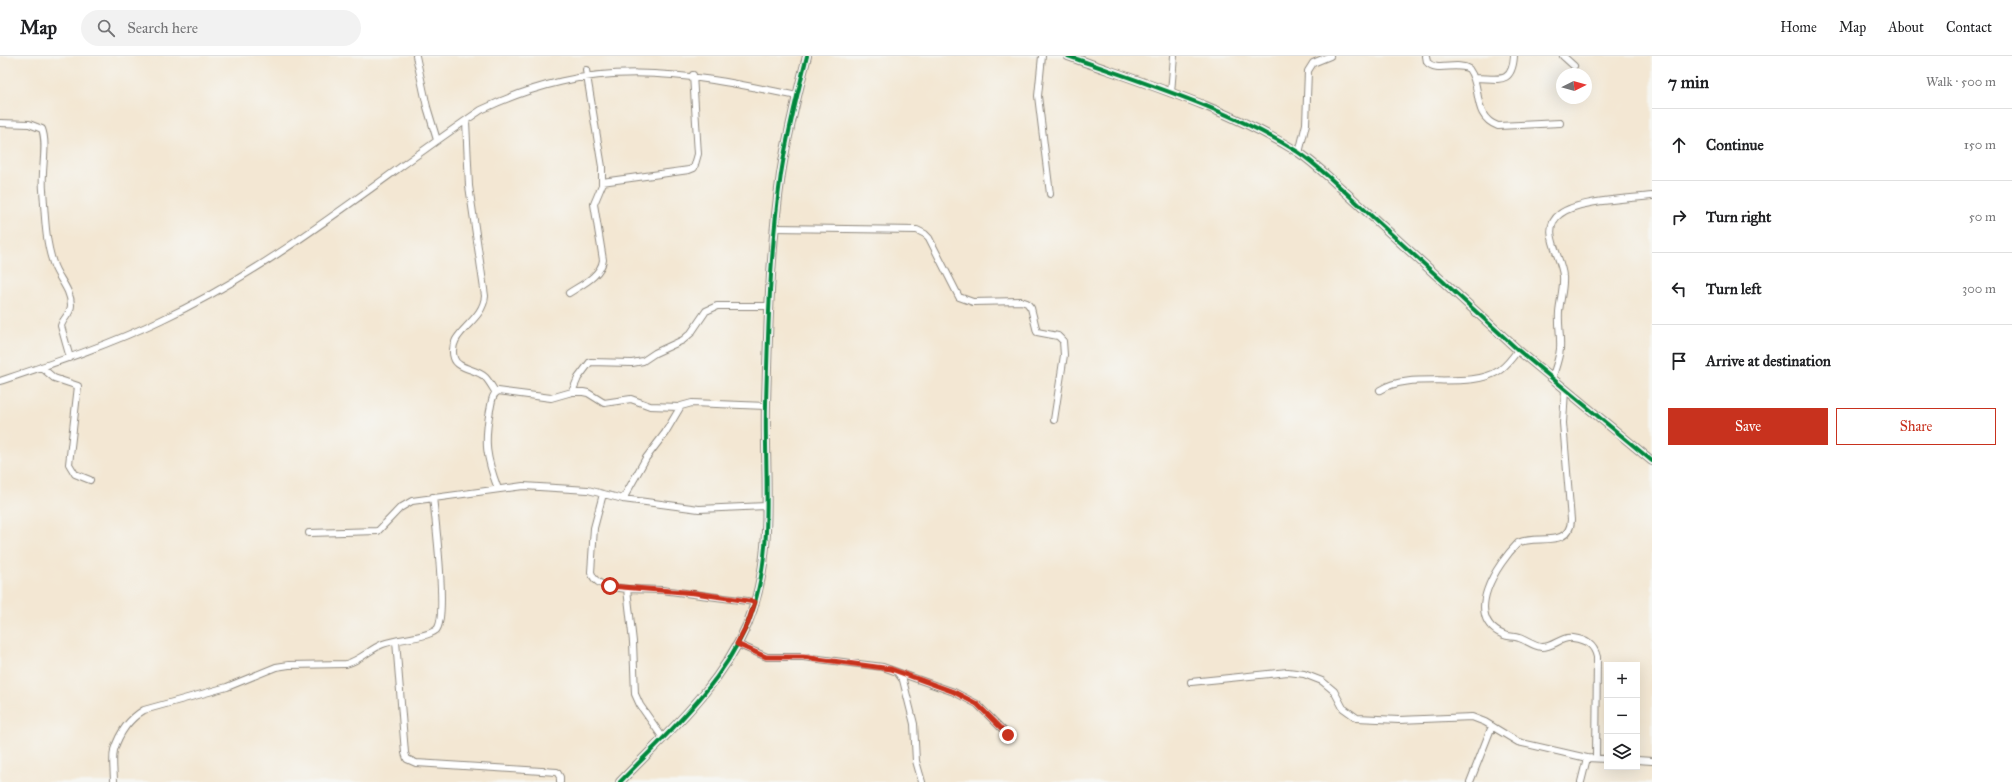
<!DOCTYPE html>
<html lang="en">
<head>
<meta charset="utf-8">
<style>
  :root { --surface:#fff; --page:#f2f2f2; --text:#202124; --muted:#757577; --line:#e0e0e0; --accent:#c8321e }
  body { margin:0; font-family:"IM FELL Great Primer",serif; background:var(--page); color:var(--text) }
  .controls { position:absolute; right:12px; bottom:12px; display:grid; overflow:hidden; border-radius:0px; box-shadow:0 4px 16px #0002 }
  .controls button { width:36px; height:36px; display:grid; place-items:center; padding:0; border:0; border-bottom:1px solid var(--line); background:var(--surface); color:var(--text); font:20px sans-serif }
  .compass { position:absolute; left:1556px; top:12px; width:36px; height:36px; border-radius:50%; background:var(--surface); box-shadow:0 4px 16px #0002; rotate:85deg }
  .stop { position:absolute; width:12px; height:12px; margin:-9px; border:3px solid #c8321e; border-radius:50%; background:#fff }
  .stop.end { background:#c8321e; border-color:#fff; box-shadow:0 1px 4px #0008 }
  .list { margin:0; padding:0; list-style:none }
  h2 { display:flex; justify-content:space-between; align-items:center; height:52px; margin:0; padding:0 16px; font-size:17px }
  h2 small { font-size:13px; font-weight:400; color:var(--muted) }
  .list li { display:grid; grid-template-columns:26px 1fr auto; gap:12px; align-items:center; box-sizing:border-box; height:72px; padding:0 16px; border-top:1px solid var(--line) }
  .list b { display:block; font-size:15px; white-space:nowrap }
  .list em { font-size:13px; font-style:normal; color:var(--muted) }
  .actions { display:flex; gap:8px; padding:12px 16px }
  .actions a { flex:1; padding:9px 0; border:1px solid var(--accent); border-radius:0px; text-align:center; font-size:14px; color:var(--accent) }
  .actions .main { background:var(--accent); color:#fff }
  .icon { flex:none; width:22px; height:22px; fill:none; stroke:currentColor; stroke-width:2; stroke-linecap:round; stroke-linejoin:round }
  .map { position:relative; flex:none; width:1652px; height:726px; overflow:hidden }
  header { display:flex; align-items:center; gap:24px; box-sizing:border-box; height:56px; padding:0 20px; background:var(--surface); border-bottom:1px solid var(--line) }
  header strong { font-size:19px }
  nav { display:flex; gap:22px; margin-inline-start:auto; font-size:14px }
  .search { width:280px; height:36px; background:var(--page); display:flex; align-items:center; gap:10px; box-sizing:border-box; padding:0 14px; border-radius:22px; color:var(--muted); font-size:15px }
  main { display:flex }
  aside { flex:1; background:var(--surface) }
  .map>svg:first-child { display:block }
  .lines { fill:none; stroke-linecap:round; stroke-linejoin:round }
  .minor-casing { stroke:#8f897f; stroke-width:8 }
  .tertiary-casing { stroke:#8f897f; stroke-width:10 }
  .minor { stroke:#fff; stroke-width:6 }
  .tertiary { stroke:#fff; stroke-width:8 }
  .cycleway-casing { stroke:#f6f6f2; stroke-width:6 }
  .cycleway { stroke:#00873e; stroke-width:4 }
  .route { stroke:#c8321e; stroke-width:5 }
</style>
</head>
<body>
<header>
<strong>Map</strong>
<div class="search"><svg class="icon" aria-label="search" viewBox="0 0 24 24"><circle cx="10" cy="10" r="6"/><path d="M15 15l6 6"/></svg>Search here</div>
<nav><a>Home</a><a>Map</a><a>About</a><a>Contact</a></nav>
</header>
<main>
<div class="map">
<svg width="1652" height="726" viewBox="0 0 1652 726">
  <rect width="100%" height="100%" fill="#f6f6f2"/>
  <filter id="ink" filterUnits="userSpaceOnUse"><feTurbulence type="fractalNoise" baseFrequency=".025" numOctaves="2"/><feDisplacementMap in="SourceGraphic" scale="8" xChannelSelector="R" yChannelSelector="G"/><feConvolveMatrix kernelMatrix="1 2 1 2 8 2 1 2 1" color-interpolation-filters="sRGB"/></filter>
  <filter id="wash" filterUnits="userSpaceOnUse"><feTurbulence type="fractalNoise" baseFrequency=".012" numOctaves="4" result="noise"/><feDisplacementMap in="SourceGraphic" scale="16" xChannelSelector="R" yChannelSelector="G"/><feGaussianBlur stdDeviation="0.9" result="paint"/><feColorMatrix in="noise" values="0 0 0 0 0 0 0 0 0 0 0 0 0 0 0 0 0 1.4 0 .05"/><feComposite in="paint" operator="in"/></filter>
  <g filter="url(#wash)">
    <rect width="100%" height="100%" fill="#f3e7d3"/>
  </g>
  <g filter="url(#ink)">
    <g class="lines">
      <g class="minor-casing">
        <path id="minor" d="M416 0 427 51 437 84
          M1042 0 1038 40 1050 138
          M1426 0 1427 6C1436 17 1457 5 1469 13 1483 32 1471 60 1498 70L1560 67
          M1563 0 1574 10
          M1474 22C1498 22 1512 30 1514 0
          M1171 37 1174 0
          M466 65 469 130 485 240C483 267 446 276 454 302 457 313 477 313 485 321 489 325 492 331 496 337
          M0 67 29 68 42 73C48 88 41 115 43 134 45 158 45 184 53 207 57 221 71 233 71 249 71 258 63 262 61 270L70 302
          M1299 97 1306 68 1308 15 1313 7 1330 0
          M602 126 689 114 694 112 698 98 693 19
          M775 172 917 174 925 178 929 182 959 241 973 246 1021 245 1027 247 1031 252 1037 276 1058 280 1063 285 1064 299 1054 364
          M569 237C581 229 601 220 603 204L594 148 602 129V111L586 14
          M41 311 54 322 78 330 69 408 75 418 90 424
          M1552 323C1555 313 1559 303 1560 293 1561 281 1558 269 1559 256 1560 244 1564 232 1563 220 1562 201 1539 173 1560 158 1578 144 1629 143 1652 140
          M0 325C54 307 109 289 161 264 277 210 376 125 481 54 594 0 677 15 797 40
          M1380 334C1411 314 1469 335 1500 314 1507 309 1513 301 1518 294
          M1565 334 1563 367 1571 464C1570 493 1535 478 1518 487 1498 507 1461 561 1504 579 1508 581 1514 580 1519 582 1526 584 1533 590 1541 591 1553 592 1561 580 1573 582 1586 584 1594 588 1597 601L1596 702
          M572 336 578 322 590 306 632 307 643 305 655 297 683 284 691 277 706 255 717 250H770
          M498 433C486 401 484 387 490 354 492 347 491 339 498 335L551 342 572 336H583L588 337 604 347 631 343 650 350 679 351
          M603 438 594 472 591 516C595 531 613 531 627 533L633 586 635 638 640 649 663 682
          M623 443 646 402 665 377 681 350 692 347 766 350
          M309 477 378 475 400 452 412 445 523 430 588 434 623 443 699 453 766 450
          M627 533 662 534 755 546
          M396 585 405 697 407 703 416 707 557 716 560 721V726
          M737 588 767 601H803L883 611 897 616 903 624 914 668 916 705 922 726
          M897 616 954 636 977 648 1008 679
          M1191 626 1288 616 1304 618 1322 625 1334 635 1343 652 1357 662 1399 664 1472 661 1485 666 1518 686 1587 702 1607 703
          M1637 704 1652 705
          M114 726C114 716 112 704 114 694 119 678 129 663 144 654L227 631 276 611 289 609 346 608C361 604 370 593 383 588 398 582 424 583 436 574 448 565 435 460 433 441
          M1470 726 1492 670
          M1581 726 1587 702"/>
      </g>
      <g class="tertiary-casing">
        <path id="tertiary" d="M1068 0C1146 28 1227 52 1298 96 1310 104 1321 114 1331 123L1518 294 1652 405
          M620 726C668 676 719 633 747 569 776 500 764 421 766 348 768 271 770 195 781 118 787 79 797 39 807 0"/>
      </g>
      <use href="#minor" class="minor"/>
      <use href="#tertiary" class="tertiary"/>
      <g class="cycleway-casing">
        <path id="cycleway" d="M1068 0C1146 28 1227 52 1298 96 1310 104 1321 114 1331 123L1518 294 1652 405
          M620 726C668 676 719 633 747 569 776 500 764 421 766 348 768 271 770 195 781 118 787 79 797 39 807 0"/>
      </g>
      <use href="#cycleway" class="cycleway"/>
    </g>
  </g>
  <g class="lines" filter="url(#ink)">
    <path class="route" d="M610 530 695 537 755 546 748 567 737 588 766 601H803L891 613 954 636 977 648 1008 679"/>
  </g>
</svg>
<div class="controls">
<button>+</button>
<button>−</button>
<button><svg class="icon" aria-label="layers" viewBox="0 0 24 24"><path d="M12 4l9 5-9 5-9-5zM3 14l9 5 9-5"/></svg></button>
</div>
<svg class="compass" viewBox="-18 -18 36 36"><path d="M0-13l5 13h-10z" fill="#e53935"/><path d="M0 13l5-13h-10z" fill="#757577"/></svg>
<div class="stop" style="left:610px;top:530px"></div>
<div class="stop end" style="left:1008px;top:679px"></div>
</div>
<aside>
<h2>7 min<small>Walk · 500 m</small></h2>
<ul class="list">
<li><svg class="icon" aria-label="ahead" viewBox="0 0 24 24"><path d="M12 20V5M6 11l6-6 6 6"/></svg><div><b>Continue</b></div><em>150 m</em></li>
<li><svg class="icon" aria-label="right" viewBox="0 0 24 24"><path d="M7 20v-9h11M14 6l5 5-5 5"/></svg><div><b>Turn right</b></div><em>50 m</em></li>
<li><svg class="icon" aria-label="left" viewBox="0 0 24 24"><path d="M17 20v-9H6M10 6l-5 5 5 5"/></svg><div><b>Turn left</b></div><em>300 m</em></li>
<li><svg class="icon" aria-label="arrive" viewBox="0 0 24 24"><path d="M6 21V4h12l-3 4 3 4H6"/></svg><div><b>Arrive at destination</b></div></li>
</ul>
<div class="actions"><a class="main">Save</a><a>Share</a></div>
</aside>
</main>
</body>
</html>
